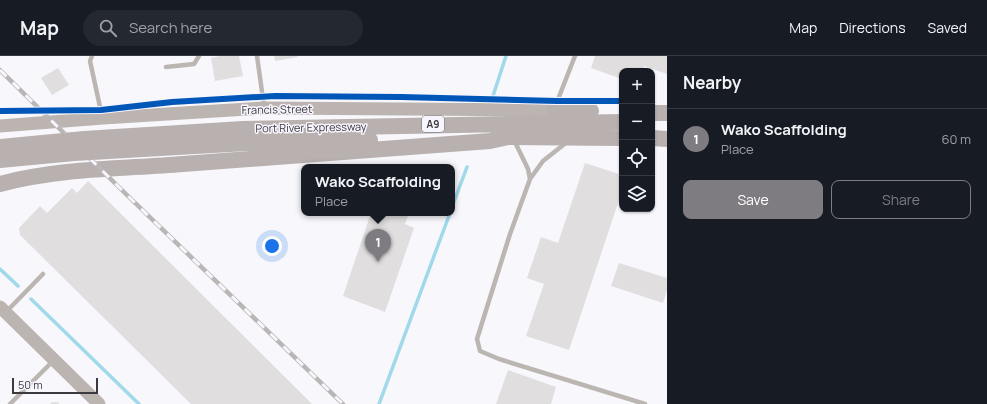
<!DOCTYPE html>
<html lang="en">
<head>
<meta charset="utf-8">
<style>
  :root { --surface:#171b24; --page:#242831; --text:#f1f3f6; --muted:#9ea1a6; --line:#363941; --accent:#7e7c81 }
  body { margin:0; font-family:Manrope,sans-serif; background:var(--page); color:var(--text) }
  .controls { position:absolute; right:12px; top:12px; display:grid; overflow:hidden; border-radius:8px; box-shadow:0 1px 3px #0004 }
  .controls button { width:36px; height:36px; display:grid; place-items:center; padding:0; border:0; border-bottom:1px solid var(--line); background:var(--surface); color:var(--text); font:20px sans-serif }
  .scale { position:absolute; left:12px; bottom:10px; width:86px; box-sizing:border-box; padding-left:4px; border:2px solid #3c3a3f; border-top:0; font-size:11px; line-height:14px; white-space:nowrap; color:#3c3a3f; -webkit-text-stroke:3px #f7f5fe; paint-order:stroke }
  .you { position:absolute; left:272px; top:190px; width:14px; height:14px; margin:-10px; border:3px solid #fff; border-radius:50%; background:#1a73e8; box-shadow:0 0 0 6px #1a73e833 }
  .badge { display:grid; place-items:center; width:26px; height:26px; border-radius:50%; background:var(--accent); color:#fff; font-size:13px; font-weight:700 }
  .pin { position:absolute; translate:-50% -33px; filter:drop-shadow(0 1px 2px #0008) }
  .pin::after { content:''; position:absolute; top:21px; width:14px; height:12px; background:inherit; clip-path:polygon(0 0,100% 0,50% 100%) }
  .popup { position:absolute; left:301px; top:108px; width:154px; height:52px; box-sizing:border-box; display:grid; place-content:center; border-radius:8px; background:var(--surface); filter:drop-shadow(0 1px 3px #0005); font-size:13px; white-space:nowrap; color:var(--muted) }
  .popup b { font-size:15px; color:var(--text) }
  .popup::after { content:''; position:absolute; left:50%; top:100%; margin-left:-8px; border:8px solid transparent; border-top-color:var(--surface) }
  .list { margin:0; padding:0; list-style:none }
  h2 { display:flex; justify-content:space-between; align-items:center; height:52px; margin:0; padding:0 16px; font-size:17px }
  h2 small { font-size:13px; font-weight:400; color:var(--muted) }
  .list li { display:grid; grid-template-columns:26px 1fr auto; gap:12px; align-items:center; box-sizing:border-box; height:60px; padding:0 16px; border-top:1px solid var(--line) }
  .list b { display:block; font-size:15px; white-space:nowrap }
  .list p { margin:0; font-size:13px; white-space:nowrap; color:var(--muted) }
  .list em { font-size:13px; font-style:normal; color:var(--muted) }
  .actions { display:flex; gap:8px; padding:12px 16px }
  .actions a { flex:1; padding:9px 0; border:1px solid var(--accent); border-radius:8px; text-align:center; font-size:14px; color:var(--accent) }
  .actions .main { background:var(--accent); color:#fff }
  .icon { flex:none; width:22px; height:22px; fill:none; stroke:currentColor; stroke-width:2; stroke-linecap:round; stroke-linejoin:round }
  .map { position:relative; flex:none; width:667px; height:348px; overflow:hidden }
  header { display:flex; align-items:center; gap:24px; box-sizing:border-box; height:56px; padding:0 20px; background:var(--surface); border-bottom:1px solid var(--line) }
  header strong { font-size:19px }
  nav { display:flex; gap:22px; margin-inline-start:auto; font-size:14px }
  .search { width:280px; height:36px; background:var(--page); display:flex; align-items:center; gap:10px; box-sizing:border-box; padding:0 14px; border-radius:22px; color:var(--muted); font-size:15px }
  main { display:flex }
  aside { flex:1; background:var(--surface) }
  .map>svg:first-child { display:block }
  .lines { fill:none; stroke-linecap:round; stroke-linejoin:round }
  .stream { stroke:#9fd9ea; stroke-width:3.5 }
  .building { fill:#e1dee0 }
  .service { stroke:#bcb6b2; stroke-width:4.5 }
  .secondary { stroke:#bcb4b1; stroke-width:13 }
  .motorway { stroke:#b8b1af; stroke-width:16 }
  .rail-casing { stroke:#bbb6b6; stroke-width:4.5 }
  .rail { stroke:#f7f5fe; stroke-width:3; stroke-dasharray:9; stroke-linecap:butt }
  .motorway-bridge { stroke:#b8b1af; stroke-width:16 }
  .cycleway-casing { stroke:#f7f5fe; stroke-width:8 }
  .cycleway { stroke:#0057b8; stroke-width:6 }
  .labels { text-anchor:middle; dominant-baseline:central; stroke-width:3; stroke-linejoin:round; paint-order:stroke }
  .shield { fill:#f7f5fe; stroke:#747278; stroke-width:1 }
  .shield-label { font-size:10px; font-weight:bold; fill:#3c3a3f }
  .street-label { font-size:11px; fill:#3c3a3f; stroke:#f7f5fe }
</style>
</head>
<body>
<header>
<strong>Map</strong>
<div class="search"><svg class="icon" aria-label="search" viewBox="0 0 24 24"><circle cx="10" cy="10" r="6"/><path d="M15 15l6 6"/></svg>Search here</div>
<nav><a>Map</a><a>Directions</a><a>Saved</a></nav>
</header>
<main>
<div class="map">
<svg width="667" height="348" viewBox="0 0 667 348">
  <rect width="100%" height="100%" fill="#f8f7fc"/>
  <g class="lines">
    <path class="stream" d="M493 40 506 0
      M452 151 467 111
      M0 213 18 230
      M31 243 139 348
      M379 348 450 157"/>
  </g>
  <path class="building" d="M220 0H239L243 20 215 25 211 2Z
    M274 0H297L298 1 275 5Z
    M595 0H667V18L644 10 643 15H622V23L591 12Z
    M58 12 69 29 52 39 41 22Z
    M585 107 622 119V135L569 294 526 280 544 228 527 222 541 181 558 187Z
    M88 125 312 348H191L20 179 19 172 40 150 47 157 72 132 77 137Z
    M371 157H409L405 168 414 172 385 256 343 240Z
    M619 207 667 222V234L663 247 611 230Z
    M508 314 556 331 551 348H496Z
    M52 346H57L60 348H50Z"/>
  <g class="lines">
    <path class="service" d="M92 0 90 5 102 60
      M257 0 264 50
      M166 11 194 8 199 0
      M555 51 575 0
      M514 84 528 113 530 123 510 178 477 283 480 295 499 303 645 348
      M530 123 543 105 567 86
      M7 255 43 218
      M10 348 53 305"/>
    <path class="secondary" d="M0 70 103 62 264 52 554 54
      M0 251 99 348"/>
    <path class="motorway" d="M554 54 591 55
      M652 57H667
      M243 73 622 66
      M502 81 622 82
      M652 82 667 83
      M247 87 370 84
      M0 128C60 112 122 113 183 108 285 100 388 93 490 85L512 80"/>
    <g class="rail-casing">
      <path id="rail" d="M0 14 129 141 343 348"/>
    </g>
    <use href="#rail" class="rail"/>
    <path class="motorway-bridge" d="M0 91 84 83 243 73
      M0 104 74 97 247 87"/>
    <g class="cycleway-casing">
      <path id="cycleway" d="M0 55 101 54 172 46 275 40 401 41 557 45H622"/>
    </g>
    <use href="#cycleway" class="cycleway"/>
  </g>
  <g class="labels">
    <rect class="shield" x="422" y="60" width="22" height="16" rx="3"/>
    <g class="shield-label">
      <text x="433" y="68">A9</text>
    </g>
    <g class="street-label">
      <text transform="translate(277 53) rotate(-1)">Francis Street</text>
      <text transform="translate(311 71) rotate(-1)">Port River Expressway</text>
    </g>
  </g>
</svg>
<div class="controls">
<button>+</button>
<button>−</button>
<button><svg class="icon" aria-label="locate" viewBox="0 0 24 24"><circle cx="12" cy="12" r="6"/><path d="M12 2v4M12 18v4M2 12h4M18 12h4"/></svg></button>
<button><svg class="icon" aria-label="layers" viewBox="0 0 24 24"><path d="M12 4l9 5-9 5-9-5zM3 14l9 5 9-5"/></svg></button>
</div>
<div class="scale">50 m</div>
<div class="you"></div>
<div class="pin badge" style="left:378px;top:206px">1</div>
<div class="popup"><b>Wako Scaffolding</b>Place</div>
</div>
<aside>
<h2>Nearby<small></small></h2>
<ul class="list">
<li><span class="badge">1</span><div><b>Wako Scaffolding</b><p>Place</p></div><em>60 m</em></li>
</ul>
<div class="actions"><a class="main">Save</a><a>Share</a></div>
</aside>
</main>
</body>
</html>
